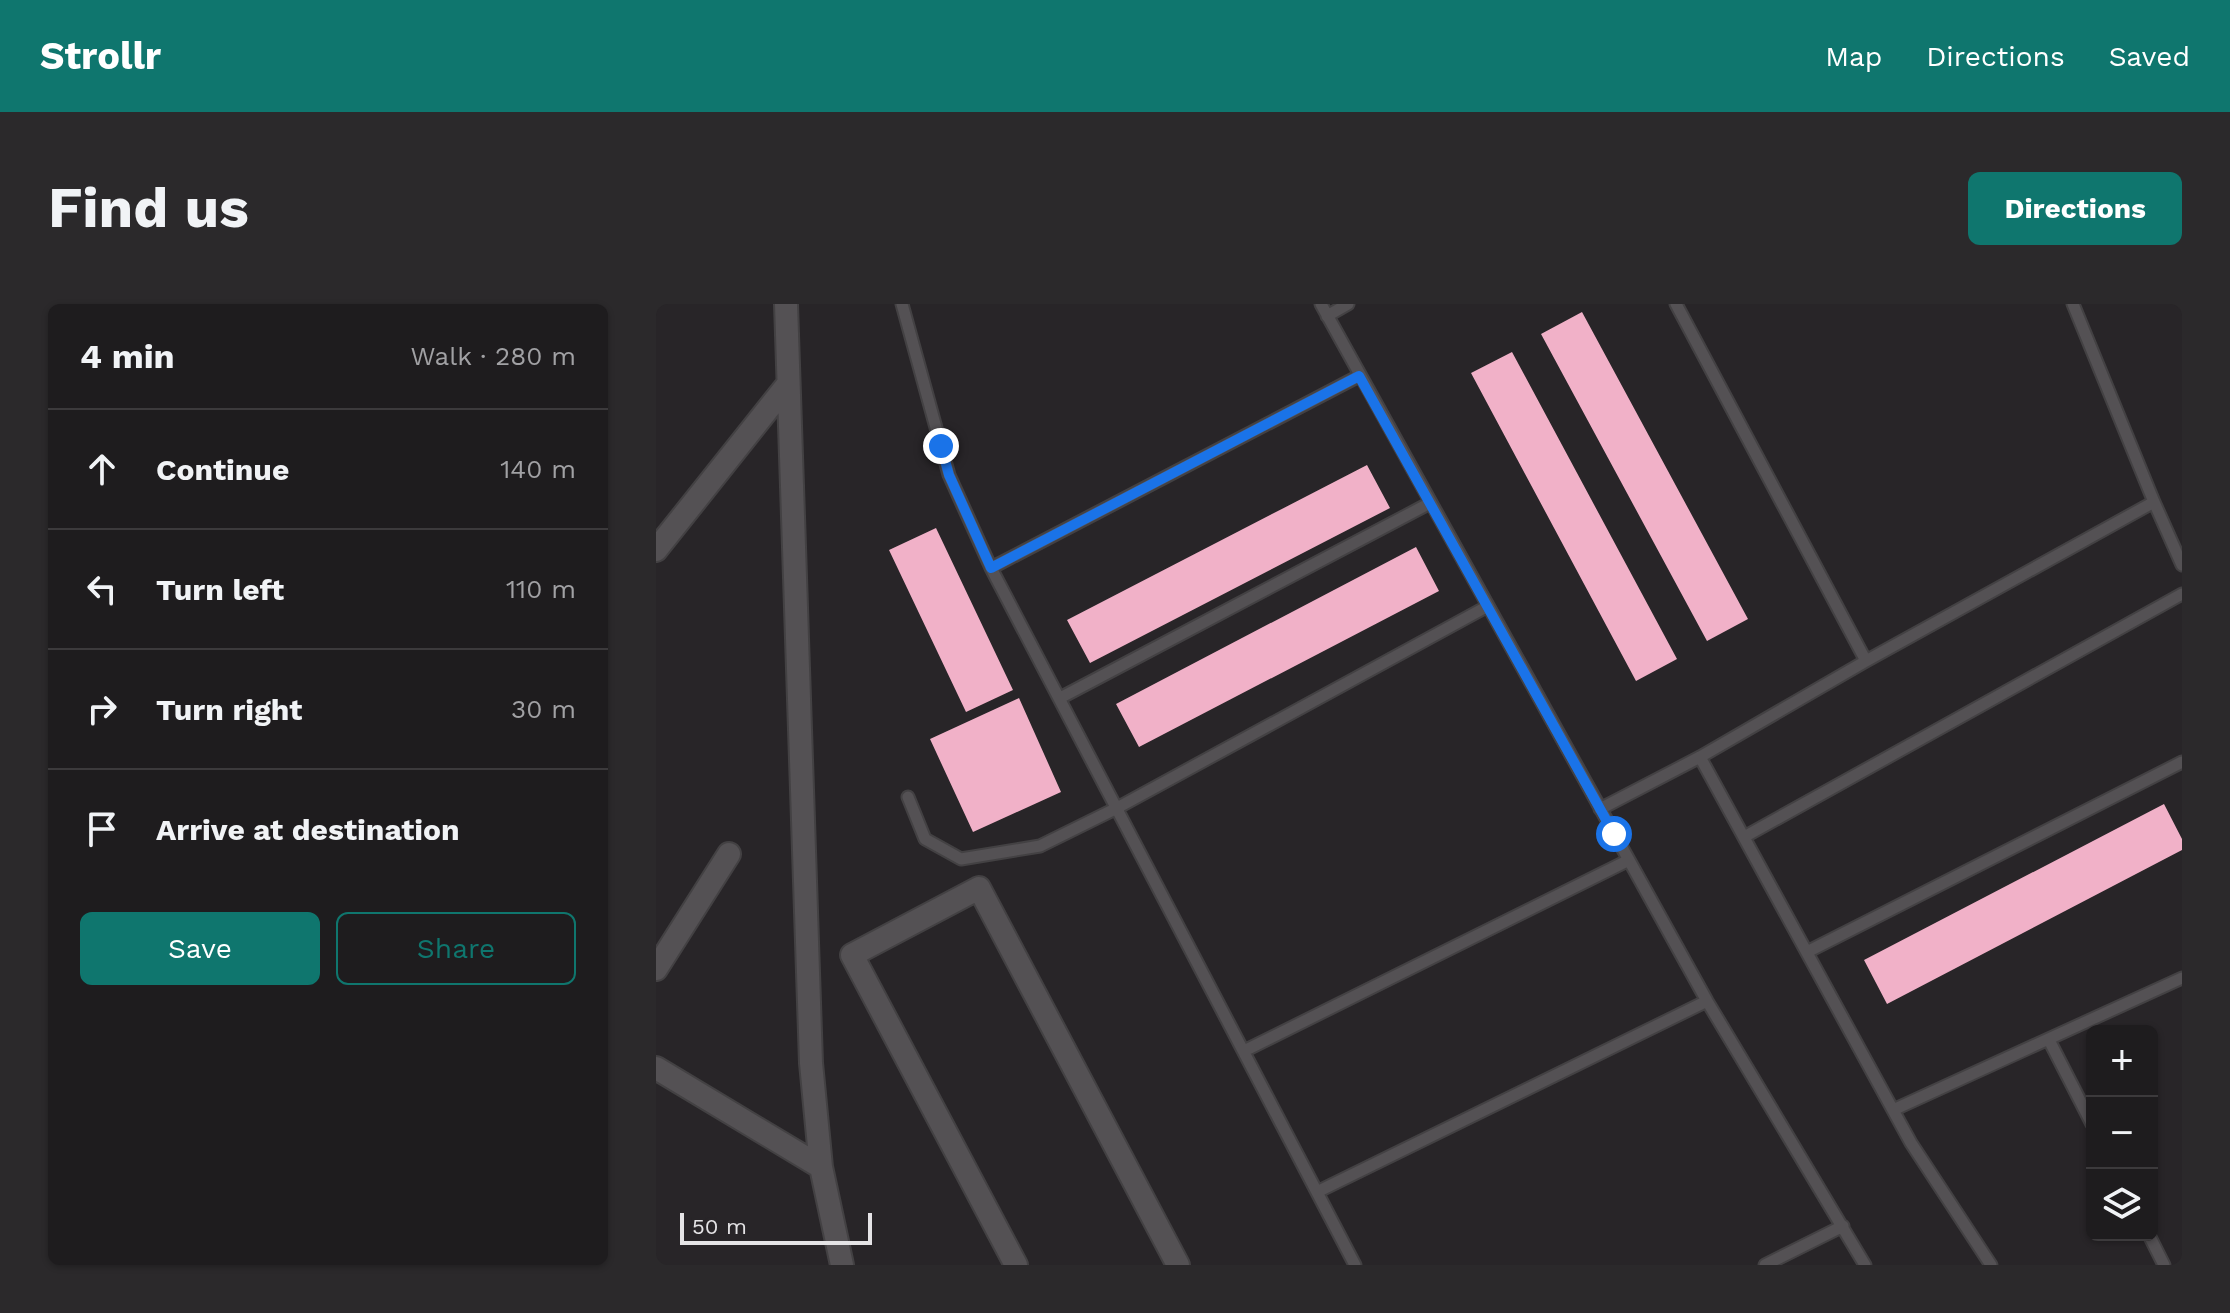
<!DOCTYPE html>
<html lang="en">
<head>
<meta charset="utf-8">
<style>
  :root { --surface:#1e1c1e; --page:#2b292b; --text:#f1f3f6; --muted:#a1a1a4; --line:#3c3a3c; --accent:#0f766e }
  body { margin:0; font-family:"Work Sans",sans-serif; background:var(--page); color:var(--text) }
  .controls { position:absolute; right:24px; bottom:24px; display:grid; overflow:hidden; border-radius:12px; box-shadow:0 2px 6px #0004 }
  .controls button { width:72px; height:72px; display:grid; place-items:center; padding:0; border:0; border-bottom:2px solid var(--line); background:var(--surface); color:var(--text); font:40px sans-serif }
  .scale { position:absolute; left:24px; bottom:20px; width:192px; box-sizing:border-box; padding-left:8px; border:4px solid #e5e4e6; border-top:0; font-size:22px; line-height:28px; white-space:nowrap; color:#e5e4e6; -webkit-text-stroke:6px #282528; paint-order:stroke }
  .stop { position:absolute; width:24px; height:24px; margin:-18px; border:6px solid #1a73e8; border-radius:50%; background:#fff }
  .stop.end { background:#1a73e8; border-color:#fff; box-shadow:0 2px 8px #0008 }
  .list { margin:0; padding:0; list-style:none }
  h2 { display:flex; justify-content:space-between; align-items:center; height:104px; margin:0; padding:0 32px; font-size:34px }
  h2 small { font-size:26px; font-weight:400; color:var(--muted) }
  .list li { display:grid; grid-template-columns:52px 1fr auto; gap:24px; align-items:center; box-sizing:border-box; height:120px; padding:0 32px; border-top:2px solid var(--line) }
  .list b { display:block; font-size:30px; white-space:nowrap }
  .list em { font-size:26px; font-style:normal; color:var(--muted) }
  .actions { display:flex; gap:16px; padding:24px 32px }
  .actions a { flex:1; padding:18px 0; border:2px solid var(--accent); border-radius:12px; text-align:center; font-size:28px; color:var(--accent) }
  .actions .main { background:var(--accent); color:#fff }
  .icon { flex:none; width:44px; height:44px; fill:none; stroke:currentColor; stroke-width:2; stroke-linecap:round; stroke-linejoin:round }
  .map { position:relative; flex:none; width:1526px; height:961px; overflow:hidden; border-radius:12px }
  header { display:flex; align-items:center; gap:48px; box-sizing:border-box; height:112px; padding:0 40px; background:var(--accent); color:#fff }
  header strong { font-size:38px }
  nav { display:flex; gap:44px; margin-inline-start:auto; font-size:28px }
  .intro { display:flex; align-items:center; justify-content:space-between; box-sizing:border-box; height:192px; padding:0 48px }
  h1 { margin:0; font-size:56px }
  .button { padding:20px 36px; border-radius:12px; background:var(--accent); color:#fff; font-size:28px; font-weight:700 }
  main { display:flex; gap:48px; padding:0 48px }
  aside { flex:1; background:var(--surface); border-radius:12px; box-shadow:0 2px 6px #0004 }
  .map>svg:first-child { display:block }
  .building { fill:#f1b1c8 }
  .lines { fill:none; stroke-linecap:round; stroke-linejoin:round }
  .service-casing { stroke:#434143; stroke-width:15 }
  .minor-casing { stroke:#434143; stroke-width:26 }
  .service { stroke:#545154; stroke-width:11 }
  .minor { stroke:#545154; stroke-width:22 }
  .route { stroke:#1a73e8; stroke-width:10 }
</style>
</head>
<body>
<header>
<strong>Strollr</strong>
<nav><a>Map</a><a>Directions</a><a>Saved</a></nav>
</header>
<div class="intro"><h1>Find us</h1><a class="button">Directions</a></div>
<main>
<aside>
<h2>4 min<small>Walk · 280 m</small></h2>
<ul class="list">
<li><svg class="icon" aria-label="ahead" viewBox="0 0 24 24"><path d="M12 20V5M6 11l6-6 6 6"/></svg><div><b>Continue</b></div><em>140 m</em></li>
<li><svg class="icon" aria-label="left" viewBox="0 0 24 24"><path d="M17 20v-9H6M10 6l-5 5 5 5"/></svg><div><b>Turn left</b></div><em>110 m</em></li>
<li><svg class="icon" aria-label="right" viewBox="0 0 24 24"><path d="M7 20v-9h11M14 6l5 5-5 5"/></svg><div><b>Turn right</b></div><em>30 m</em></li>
<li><svg class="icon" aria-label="arrive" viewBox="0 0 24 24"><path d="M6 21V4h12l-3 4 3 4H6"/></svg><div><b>Arrive at destination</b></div></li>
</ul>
<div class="actions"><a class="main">Save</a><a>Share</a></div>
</aside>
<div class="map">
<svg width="1526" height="961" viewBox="0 0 1526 961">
  <rect width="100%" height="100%" fill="#282528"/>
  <path class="building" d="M926 8 1092 315 1051 337 885 30Z
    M856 48 1021 355 980 377 815 69Z
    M711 161 734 204 434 359 411 316Z
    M280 224 357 386 310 408 233 246Z
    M760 243 783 287 483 443 460 400Z
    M363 394 405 488 317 528 274 435Z
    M1508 500 1526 535V546L1231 700 1208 656Z"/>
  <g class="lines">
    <g class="service-casing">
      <path id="service" d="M246 0 293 171 335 264 699 961
        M665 0 1051 697 1209 961
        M1020 0 1210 357
        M1417 0 1498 198 1526 261
        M671 12 692 0
        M335 264 703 72
        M404 394 774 199
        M1044 453 1255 839 1335 961
        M252 493 269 535 305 555 384 542 461 504 832 302
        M944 505 1044 453 1210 357 1498 198
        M1088 533 1526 290
        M1151 648 1526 458
        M1393 736 1436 820
        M588 747 973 556
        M1237 806 1526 674
        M661 888 1051 697
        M1493 931 1508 961
        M1109 961 1187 922"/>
    </g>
    <g class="minor-casing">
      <path id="minor" d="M130 0 155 759 165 863 186 961
        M0 246 132 80
        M0 665 73 550
        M0 764 165 863
        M360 961 196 651 323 584 522 961"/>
    </g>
    <use href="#service" class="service"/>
    <use href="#minor" class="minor"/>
  </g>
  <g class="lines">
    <path class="route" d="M285 142 293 171 335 264 703 72 958 530"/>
  </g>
</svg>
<div class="controls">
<button>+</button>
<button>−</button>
<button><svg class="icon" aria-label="layers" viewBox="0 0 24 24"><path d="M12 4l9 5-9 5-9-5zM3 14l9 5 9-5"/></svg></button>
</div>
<div class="scale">50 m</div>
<div class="stop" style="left:958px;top:530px"></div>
<div class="stop end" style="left:285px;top:142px"></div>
</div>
</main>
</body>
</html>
